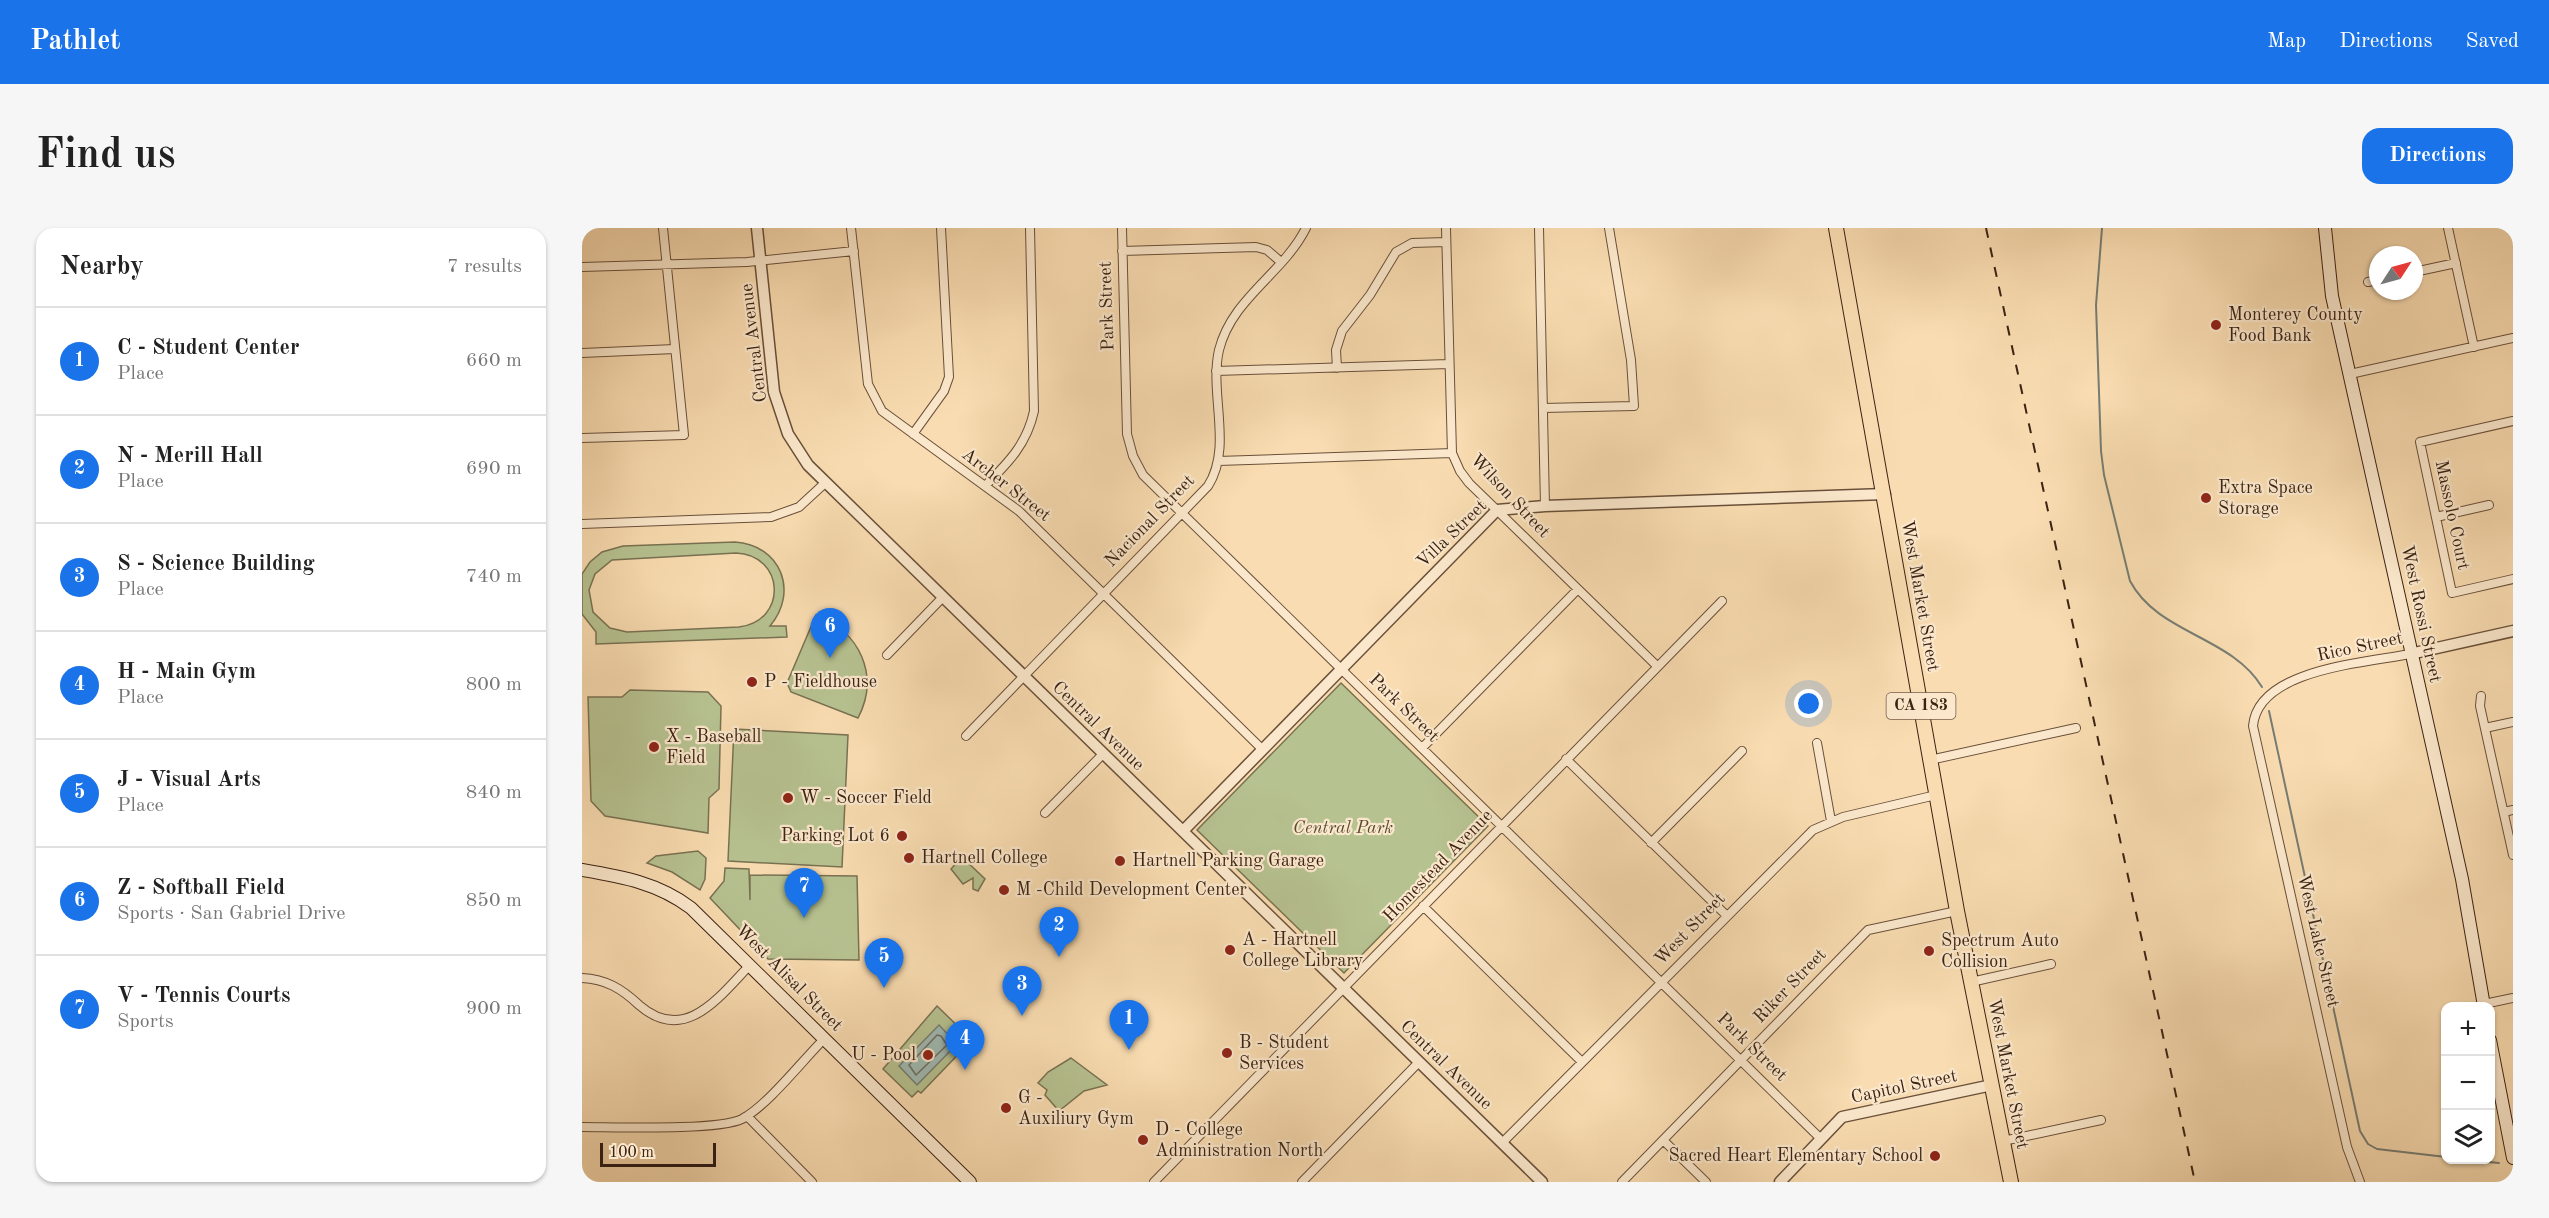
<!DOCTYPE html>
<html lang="en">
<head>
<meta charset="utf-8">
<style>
  :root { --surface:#fff; --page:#f6f6f6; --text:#222; --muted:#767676; --line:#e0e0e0; --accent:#1a73e8 }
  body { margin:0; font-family:"Old Standard TT",serif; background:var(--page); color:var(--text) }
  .controls { position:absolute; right:18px; bottom:18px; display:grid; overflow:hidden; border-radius:12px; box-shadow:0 2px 4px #0004 }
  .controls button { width:54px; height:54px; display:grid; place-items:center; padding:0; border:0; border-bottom:2px solid var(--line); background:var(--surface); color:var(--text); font:30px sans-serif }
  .compass { position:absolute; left:1787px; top:18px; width:54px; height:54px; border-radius:50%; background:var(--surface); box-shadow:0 2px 4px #0004; rotate:54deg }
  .scale { position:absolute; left:18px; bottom:15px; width:116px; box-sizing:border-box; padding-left:6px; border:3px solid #3b2213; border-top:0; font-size:16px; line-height:21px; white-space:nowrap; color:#3b2213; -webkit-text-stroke:4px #fbe8cc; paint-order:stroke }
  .you { position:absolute; left:1227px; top:476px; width:21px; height:21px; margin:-15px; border:4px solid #fff; border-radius:50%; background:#1a73e8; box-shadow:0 0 0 9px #1a73e833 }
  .badge { display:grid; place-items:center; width:39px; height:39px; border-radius:50%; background:var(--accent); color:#fff; font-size:20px; font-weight:700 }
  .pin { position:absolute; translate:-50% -50px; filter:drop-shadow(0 2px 3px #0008) }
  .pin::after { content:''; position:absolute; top:32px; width:21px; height:18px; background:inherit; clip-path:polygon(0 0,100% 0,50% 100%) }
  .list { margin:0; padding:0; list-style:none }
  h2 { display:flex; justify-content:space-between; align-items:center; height:78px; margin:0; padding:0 24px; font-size:26px }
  h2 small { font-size:20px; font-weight:400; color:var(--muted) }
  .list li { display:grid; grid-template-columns:39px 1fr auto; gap:18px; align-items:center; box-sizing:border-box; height:108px; padding:0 24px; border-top:2px solid var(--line) }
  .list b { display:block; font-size:22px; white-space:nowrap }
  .list p { margin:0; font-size:20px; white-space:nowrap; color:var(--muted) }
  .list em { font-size:20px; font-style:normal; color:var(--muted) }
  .icon { flex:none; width:33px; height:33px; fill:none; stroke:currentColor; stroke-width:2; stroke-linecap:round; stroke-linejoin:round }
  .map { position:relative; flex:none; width:1931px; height:954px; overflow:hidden; border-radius:18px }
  header { display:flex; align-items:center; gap:36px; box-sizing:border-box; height:84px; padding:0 30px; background:var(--accent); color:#fff }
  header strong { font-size:28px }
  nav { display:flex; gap:33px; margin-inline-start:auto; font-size:21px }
  .intro { display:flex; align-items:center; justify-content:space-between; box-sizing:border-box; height:144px; padding:0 36px }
  h1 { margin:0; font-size:42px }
  .button { padding:15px 27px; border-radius:18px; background:var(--accent); color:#fff; font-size:21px; font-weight:700 }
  main { display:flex; gap:36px; padding:0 36px }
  aside { flex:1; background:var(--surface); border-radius:18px; box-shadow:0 2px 4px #0004 }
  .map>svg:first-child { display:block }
  .green { fill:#b7c291; stroke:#797252; stroke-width:1.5; fill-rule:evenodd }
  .water { fill:#9fbab3; stroke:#777d73; stroke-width:1.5 }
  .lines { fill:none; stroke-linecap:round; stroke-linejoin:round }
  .shore { stroke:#6d6e63; stroke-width:1.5 }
  .stream { stroke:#777d73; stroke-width:2 }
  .minor-casing { stroke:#6a503a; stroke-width:10 }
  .tertiary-casing { stroke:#6a503a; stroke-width:13 }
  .secondary-casing { stroke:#3b2213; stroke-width:14 }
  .primary-casing { stroke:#3b2213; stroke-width:16 }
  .minor { stroke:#fbe8cc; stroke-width:8 }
  .tertiary { stroke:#fbe8cc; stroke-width:10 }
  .secondary { stroke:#fbe8cc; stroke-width:12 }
  .primary { stroke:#f9dcb1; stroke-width:14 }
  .rail { stroke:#3b2213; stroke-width:2; stroke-dasharray:10 10; stroke-linecap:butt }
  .poi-dot { fill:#8f2418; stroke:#fbe8cc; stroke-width:2 }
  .labels { text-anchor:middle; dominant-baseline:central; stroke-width:4.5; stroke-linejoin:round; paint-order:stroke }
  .shield { fill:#fbe8cc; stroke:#755d4a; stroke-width:1.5 }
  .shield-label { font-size:16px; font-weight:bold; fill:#3b2213 }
  .street-label { font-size:18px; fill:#3b2213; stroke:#fbe8cc }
  .poi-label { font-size:18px; fill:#3b2213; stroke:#fbe8cc; text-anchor:start }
  .park-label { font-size:18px; font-style:italic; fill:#5a4a32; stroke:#fbe8cc }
</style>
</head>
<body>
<header>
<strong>Pathlet</strong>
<nav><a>Map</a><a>Directions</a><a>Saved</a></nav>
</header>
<div class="intro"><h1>Find us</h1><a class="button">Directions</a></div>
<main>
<aside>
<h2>Nearby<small>7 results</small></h2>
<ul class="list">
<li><span class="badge">1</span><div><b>C - Student Center</b><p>Place</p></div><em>660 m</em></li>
<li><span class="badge">2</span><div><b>N - Merill Hall</b><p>Place</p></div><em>690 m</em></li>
<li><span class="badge">3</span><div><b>S - Science Building</b><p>Place</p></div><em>740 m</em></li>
<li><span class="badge">4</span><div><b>H - Main Gym</b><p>Place</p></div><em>800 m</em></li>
<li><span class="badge">5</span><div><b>J - Visual Arts</b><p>Place</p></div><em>840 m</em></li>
<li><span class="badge">6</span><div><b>Z - Softball Field</b><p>Sports · San Gabriel Drive</p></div><em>850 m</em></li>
<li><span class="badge">7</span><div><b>V - Tennis Courts</b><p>Sports</p></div><em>900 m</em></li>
</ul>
</aside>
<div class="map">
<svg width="1931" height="954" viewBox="0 0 1931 954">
  <rect width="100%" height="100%" fill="#f9dcb1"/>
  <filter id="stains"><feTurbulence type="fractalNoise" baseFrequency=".00333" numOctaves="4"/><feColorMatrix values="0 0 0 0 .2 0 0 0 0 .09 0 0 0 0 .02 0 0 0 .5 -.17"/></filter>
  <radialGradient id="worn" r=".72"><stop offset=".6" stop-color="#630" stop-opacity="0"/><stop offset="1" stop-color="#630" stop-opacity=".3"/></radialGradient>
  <path class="green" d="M153 314C199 317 217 364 188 398H204L205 409 14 416V404L0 386V346L8 334 20 324 41 318ZM154 325C203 327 206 393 157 399L45 404 28 400 11 384 7 362 13 346 30 332Z
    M234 387C278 403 298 448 276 490L209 464 205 455Z
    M759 455 906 598 762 745 615 602Z
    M48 462 126 464 139 478 137 561 127 570 126 605 23 588 9 573 6 469H40Z
    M152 501 266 507 260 639 146 633Z
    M116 623 124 630 123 651 118 662 90 644 65 635 74 628Z
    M380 629 403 651 396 663 391 661V650L381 656 369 641Z
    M143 640 167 641 168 672V647L275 648 277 732 186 731 128 670 142 653Z
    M355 778 390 812 339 865 336 863 330 869 301 841Z
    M489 830 525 857 502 863 477 883 463 867 465 862 456 855 466 844Z"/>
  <path class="water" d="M357 797 375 816 335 857 317 838Z"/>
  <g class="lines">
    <path class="shore" d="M355 807 359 808 365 817 334 847 327 837Z"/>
    <path class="stream" d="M1520 0 1514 77 1519 223 1522 247 1548 353C1576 406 1649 408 1680 459
      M1687 483 1778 903 1786 916 1795 921 1864 929
      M1886 932 1917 935"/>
    <g class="minor-casing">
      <path id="minor" d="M269 0 286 156 300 183 437 283 680 521
        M540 0 545 206 551 228 561 247 1239 911
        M864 0 870 225 878 243 887 255 1075 438
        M957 0 963 278
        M1866 0 1892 119
        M540 23 674 19 685 22 699 34
        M0 39 165 34 272 23
        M1832 44 1874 35
        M1786 54 1796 52
        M0 125 93 121
        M755 140 754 122 760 103 788 67 814 24 830 15 864 14
        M634 143 867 136
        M1768 146 1931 110
        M961 180 1052 178 1049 132 1027 0
        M1931 193 1838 214 1870 365 1931 351
        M331 206 362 163 367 149 359 0
        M0 210 102 207 81 0
        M636 233 870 225
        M403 258C426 235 445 216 452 183L448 0
        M1854 289 1907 277
        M0 296 189 289 217 279 243 255
        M305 427 361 369
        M1899 468 1898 478 1931 627
        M1903 500 1931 494
        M384 508 626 258C651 219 627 166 637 122 650 70 701 46 724 0
        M1235 515 1249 593
        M840 520 996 361
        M984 531 1144 687
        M1348 532 1494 500
        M1922 584 1931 582
        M463 585 521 526
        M1069 615 1160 523
        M841 678 1000 834
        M0 750C24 751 40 761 57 777 103 817 137 769 168 737
        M1389 754 1469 736
        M1902 776 1931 770
        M165 888 230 954
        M0 899C33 899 135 903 160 891 186 877 220 833 242 811
        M1081 912 1124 954
        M1421 913 1519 892
        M920 915 1231 602 1261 589 1354 567
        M572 954 1140 373
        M720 954 837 834
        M1040 954 1286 702 1375 683
        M1778 954 1765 919 1671 498C1676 441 1783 435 1828 426"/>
    </g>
    <g class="tertiary-casing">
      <path id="tertiary" d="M175 0 192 164 206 206 226 237 960 954
        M1828 426 1931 403
        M601 603 915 282 963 278 1303 266
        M1198 954 1260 889 1410 857"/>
    </g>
    <g class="secondary-casing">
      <path id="secondary" d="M1743 0 1750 68 1880 651 1902 778
        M0 642C41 649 76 655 109 680L388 954
        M1908 812 1931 930"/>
    </g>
    <g class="primary-casing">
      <path id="primary" d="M1254 0 1375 683 1429 954"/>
    </g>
    <use href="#minor" class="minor"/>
    <use href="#tertiary" class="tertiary"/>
    <use href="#secondary" class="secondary"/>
    <use href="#primary" class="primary"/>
    <path class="rail" d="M1404 0 1613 954"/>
  </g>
  <g class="poi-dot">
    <circle cx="1634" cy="97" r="6"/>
    <circle cx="1624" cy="270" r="6"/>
    <circle cx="170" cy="454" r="6"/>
    <circle cx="72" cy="519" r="6"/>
    <circle cx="206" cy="570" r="6"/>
    <circle cx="320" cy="608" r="6"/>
    <circle cx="327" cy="630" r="6"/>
    <circle cx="538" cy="633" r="6"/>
    <circle cx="422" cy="662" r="6"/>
    <circle cx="648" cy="722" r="6"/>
    <circle cx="1347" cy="723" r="6"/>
    <circle cx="645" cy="825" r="6"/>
    <circle cx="346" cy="827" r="6"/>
    <circle cx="424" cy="880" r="6"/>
    <circle cx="561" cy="912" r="6"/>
    <circle cx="1353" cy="928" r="6"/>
  </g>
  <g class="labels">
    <rect class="shield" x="1304.5" y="465" width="69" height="26" rx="4.5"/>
    <g class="shield-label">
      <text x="1339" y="478">CA 183</text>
    </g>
    <g class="street-label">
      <text transform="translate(525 78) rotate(-92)">Park Street</text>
      <text transform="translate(172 115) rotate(-97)">Central Avenue</text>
      <text transform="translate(424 257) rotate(38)">Archer Street</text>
      <text transform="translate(928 268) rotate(47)">Wilson Street</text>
      <text transform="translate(1870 287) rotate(78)">Massolo Court</text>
      <text transform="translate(568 293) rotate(-46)">Nacional Street</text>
      <text transform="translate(870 306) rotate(-44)">Villa Street</text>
      <text transform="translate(1338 368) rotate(80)">West Market Street</text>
      <text transform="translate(1839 386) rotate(78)">West Rossi Street</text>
      <text transform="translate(1778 419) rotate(-12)">Rico Street</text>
      <text transform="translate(822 480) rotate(44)">Park Street</text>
      <text transform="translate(516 498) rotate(44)">Central Avenue</text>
      <text transform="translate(856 638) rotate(-46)">Homestead Avenue</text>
      <text transform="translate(1108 701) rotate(-46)">West Street</text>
      <text transform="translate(1736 713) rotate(77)">West Lake Street</text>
      <text transform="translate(207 750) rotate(45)">West Alisal Street</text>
      <text transform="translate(1208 758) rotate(-46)">Riker Street</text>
      <text transform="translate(1170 819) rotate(44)">Park Street</text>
      <text transform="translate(864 837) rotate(44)">Central Avenue</text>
      <text transform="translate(1426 846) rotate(79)">West Market Street</text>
      <text transform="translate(1322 859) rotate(-12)">Capitol Street</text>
    </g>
    <g class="poi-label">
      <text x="1646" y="87">Monterey County<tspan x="1646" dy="21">Food Bank</tspan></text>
      <text x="1636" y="260">Extra Space<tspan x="1636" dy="21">Storage</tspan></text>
      <text x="182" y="454">P - Fieldhouse</text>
      <text x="84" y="509">X - Baseball<tspan x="84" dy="21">Field</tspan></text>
      <text x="218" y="570">W - Soccer Field</text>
      <text x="308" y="608" text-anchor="end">Parking Lot 6</text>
      <text x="339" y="630">Hartnell College</text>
      <text x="550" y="633">Hartnell Parking Garage</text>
      <text x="434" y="662">M -Child Development Center</text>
      <text x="660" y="712">A - Hartnell<tspan x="660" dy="21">College Library</tspan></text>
      <text x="1359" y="713">Spectrum Auto<tspan x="1359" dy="21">Collision</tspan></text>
      <text x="657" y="815">B - Student<tspan x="657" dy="21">Services</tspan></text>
      <text x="334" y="827" text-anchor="end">U - Pool</text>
      <text x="436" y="870">G -<tspan x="436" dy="21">Auxiliury Gym</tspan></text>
      <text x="573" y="902">D - College<tspan x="573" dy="21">Administration North</tspan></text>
      <text x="1341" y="928" text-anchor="end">Sacred Heart Elementary School</text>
    </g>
    <g class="park-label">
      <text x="761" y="600">Central Park</text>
    </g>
  </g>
  <rect width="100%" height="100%" filter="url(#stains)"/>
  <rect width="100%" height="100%" fill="url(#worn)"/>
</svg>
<div class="controls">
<button>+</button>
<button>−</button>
<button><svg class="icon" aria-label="layers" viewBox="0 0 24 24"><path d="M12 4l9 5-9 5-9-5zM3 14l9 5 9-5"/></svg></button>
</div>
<svg class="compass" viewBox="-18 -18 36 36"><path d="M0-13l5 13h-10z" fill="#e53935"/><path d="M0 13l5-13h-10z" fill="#767676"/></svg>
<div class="scale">100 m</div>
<div class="you"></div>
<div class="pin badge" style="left:547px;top:822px">1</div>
<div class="pin badge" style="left:477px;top:729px">2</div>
<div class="pin badge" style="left:440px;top:788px">3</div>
<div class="pin badge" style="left:383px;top:842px">4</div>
<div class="pin badge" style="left:302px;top:760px">5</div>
<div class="pin badge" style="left:248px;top:430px">6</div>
<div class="pin badge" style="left:222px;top:690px">7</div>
</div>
</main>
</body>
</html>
